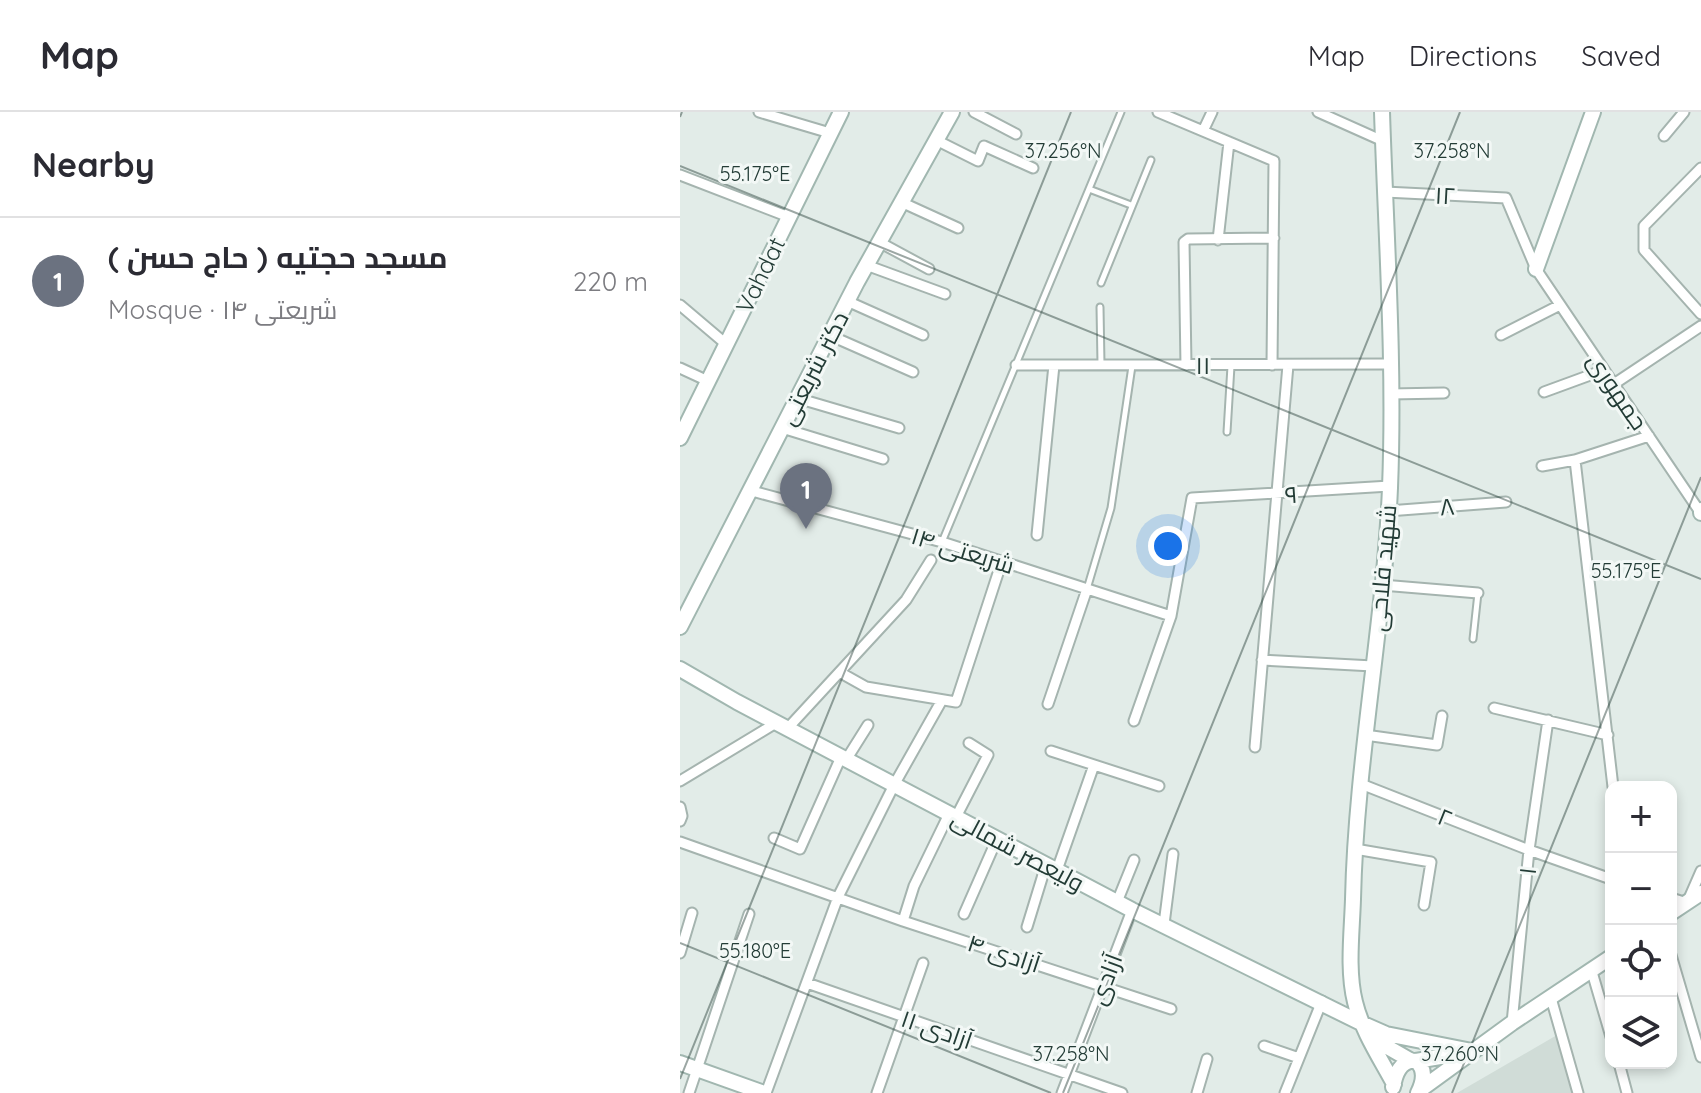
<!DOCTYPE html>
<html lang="en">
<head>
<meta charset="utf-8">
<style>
  :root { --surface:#fff; --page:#f7f7f7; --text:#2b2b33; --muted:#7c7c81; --line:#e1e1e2; --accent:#db2777 }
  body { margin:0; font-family:Quicksand,Cairo,sans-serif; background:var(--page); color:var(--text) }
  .controls { position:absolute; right:24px; bottom:24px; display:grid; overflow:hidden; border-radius:16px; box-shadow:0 4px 12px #0003 }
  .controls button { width:72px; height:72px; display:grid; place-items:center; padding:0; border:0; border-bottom:2px solid var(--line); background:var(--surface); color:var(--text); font:40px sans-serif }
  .you { position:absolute; left:488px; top:434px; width:28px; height:28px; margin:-20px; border:6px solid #fff; border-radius:50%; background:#1a73e8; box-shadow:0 0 0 12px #1a73e833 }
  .badge { display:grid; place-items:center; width:52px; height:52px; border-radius:50%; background:var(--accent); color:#fff; font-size:26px; font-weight:700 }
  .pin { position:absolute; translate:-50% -66px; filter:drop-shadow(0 2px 4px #0008) }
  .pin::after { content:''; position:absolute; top:42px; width:28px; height:24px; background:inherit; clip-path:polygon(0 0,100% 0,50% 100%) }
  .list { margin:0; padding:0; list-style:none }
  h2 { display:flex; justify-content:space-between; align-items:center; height:104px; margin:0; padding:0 32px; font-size:34px }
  h2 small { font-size:26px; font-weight:400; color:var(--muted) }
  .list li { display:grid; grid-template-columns:52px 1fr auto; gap:24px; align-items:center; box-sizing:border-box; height:128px; padding:0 32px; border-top:2px solid var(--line) }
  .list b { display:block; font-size:30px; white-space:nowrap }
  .list p { margin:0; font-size:26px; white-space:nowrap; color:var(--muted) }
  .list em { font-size:26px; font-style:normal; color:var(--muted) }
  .icon { flex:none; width:44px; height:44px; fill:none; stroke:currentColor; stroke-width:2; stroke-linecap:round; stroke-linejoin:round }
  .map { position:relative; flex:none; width:1021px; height:981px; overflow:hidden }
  header { display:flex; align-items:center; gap:48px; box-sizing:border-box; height:112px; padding:0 40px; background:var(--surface); border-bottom:2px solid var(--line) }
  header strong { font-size:38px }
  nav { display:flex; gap:44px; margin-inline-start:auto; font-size:28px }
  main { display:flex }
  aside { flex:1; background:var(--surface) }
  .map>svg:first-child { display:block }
  .built { fill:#d0dcd7 }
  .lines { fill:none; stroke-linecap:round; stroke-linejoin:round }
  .lane-casing { stroke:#a5b4af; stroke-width:9 }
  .street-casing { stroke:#a5b4af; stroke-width:13 }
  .secondary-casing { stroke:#a1b7b0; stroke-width:18 }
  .lane { stroke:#fff; stroke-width:5 }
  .street { stroke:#fff; stroke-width:9 }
  .secondary { stroke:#fff; stroke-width:14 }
  .ticks { fill:none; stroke:#233c36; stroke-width:2; stroke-opacity:0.45 }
  .labels { text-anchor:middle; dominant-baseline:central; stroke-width:6; stroke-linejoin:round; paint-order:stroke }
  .street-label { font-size:24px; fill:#233c36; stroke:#f3f8f6 }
  .ticks-label { font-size:20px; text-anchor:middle; fill:#233c36; stroke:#f3f8f6; stroke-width:6; stroke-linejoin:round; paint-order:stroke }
</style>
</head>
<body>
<header>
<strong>Map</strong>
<nav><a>Map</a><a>Directions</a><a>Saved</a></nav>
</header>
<main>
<aside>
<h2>Nearby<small></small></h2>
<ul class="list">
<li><span class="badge" style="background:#6b7280">1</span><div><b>مسجد حجتیه ( حاج حسن )</b><p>Mosque · شریعتی ۱۴</p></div><em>220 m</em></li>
</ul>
</aside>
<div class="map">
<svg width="1021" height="981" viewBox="0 0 1021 981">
  <rect width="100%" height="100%" fill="#e2ece8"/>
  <path class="built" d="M877 923 892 981H777Z"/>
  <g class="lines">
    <g class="lane-casing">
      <path id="lane" d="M409 77 451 93
        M421 171 471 48
        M420 195 421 252
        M547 320 551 254
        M262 430 441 0
        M407 477 431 396 452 254
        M793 527 798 481"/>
    </g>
    <g class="street-casing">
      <path id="street" d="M79 0 150 21
        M294 0 336 22
        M478 0 594 49 592 253
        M638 0 703 29
        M523 19 532 0
        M984 24 1004 0
        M256 28 298 49 304 34 353 56
        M1021 56 964 114V138L1021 202
        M0 63 109 105
        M705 80 826 86 856 157 1020 400
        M221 90 278 116
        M538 128 549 30
        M199 130 249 157
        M186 153 265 182
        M167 189 243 223
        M0 193 46 232
        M149 223 233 260
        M821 223 880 193
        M336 253 710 252
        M506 253 504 130 508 127 594 126
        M0 256 28 269
        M934 272 1021 214
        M864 280 924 258
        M710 282 764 281
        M117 286 219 316
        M102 316 203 347
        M895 348 933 675
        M862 354 895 348 969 324
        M72 379 262 430 491 504
        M708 399 826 390
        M357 423 374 253
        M702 473 798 481
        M582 548 693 554
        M161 561 186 575 276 590 322 449
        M368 592 407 477
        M814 596 928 623
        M454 609 491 504 512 386 710 374
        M107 617 226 488 251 448
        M685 623 757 633 762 604
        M575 635 608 253
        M371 639 479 674
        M166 648 188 613
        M0 669 96 611
        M681 672 849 738 931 767
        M0 695 2 704 0 709
        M276 705 308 643 289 631
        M94 726 120 737 161 645
        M0 730 223 809 491 897
        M675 737 751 750 744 793
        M377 758 414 653
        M991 786 1007 791 1021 759
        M437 790 454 748
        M284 802 317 727
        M223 809 234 774 269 702
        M484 812 493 742
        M347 815 366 753
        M0 841 12 801
        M991 843 1021 945
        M912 860 931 925
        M127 871 442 981
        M871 886 898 981
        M832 911 849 738 868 608
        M584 934 619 946
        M939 951 947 981
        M9 981 69 802
        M86 981 158 785 214 673 262 588
        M197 981 243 851
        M382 981 452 798
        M517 981 527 947
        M605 981 642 889"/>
    </g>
    <g class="secondary-casing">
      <path id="secondary" d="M702 0C706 125 715 251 710 376 704 514 676 649 673 787 672 820 667 858 675 890 682 919 700 946 714 972
        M856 157 913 0
        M0 326 161 0
        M1021 398V401
        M0 515 177 170 272 0
        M0 557 57 590 452 798 681 911 706 922 792 939
        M991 801 1021 781
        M691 920 702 932 730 948
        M736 949 784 941
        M0 951 84 981
        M713 975C715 963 721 947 736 949 746 957 744 969 738 981
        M740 978 832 911 931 845"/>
    </g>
    <use href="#lane" class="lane"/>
    <use href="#street" class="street"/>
    <use href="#secondary" class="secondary"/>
  </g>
  <path class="ticks" d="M0 5 2 0M0 54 1021 467M0 831 371 981M0 967 391 0M383 981 780 0M772 981 1021 365"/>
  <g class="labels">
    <g class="street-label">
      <text transform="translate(765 83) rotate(3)">۱۲</text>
      <text transform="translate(80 163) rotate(-64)">Vahdat</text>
      <text x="523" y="253">۱۱</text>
      <text transform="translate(133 256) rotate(-63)">دکتر شریعتی</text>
      <text transform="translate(938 279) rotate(56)">جمهوری</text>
      <text transform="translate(611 382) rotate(-4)">۹</text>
      <text transform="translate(767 394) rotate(-4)">۸</text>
      <text transform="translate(283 438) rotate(17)">شریعتی ۱۴</text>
      <text transform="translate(702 456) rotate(-85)">شهید فلاحی</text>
      <text transform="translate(765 705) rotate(22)">۲</text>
      <text transform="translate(338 738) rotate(28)">ولیعصر شمالی</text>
      <text transform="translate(847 759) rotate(-84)">۱</text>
      <text transform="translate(324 841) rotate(18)">آزادی ۴</text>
      <text transform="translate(425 867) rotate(-69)">آزادی</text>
      <text transform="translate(257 917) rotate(19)">آزادی ۱۱</text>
    </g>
  </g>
  <g class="ticks-label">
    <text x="383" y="46">37.256°N</text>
    <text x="772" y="46">37.258°N</text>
    <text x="75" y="69">55.175°E</text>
    <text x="946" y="466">55.175°E</text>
    <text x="75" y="846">55.180°E</text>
    <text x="391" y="949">37.258°N</text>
    <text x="780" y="949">37.260°N</text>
  </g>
</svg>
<div class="controls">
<button>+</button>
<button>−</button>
<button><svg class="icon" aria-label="locate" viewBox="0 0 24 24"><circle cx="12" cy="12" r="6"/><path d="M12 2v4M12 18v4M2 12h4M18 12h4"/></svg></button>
<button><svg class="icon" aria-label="layers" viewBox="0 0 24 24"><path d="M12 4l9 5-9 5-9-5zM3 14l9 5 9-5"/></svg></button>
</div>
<div class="you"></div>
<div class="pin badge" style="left:126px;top:417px;background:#6b7280">1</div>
</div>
</main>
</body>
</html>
